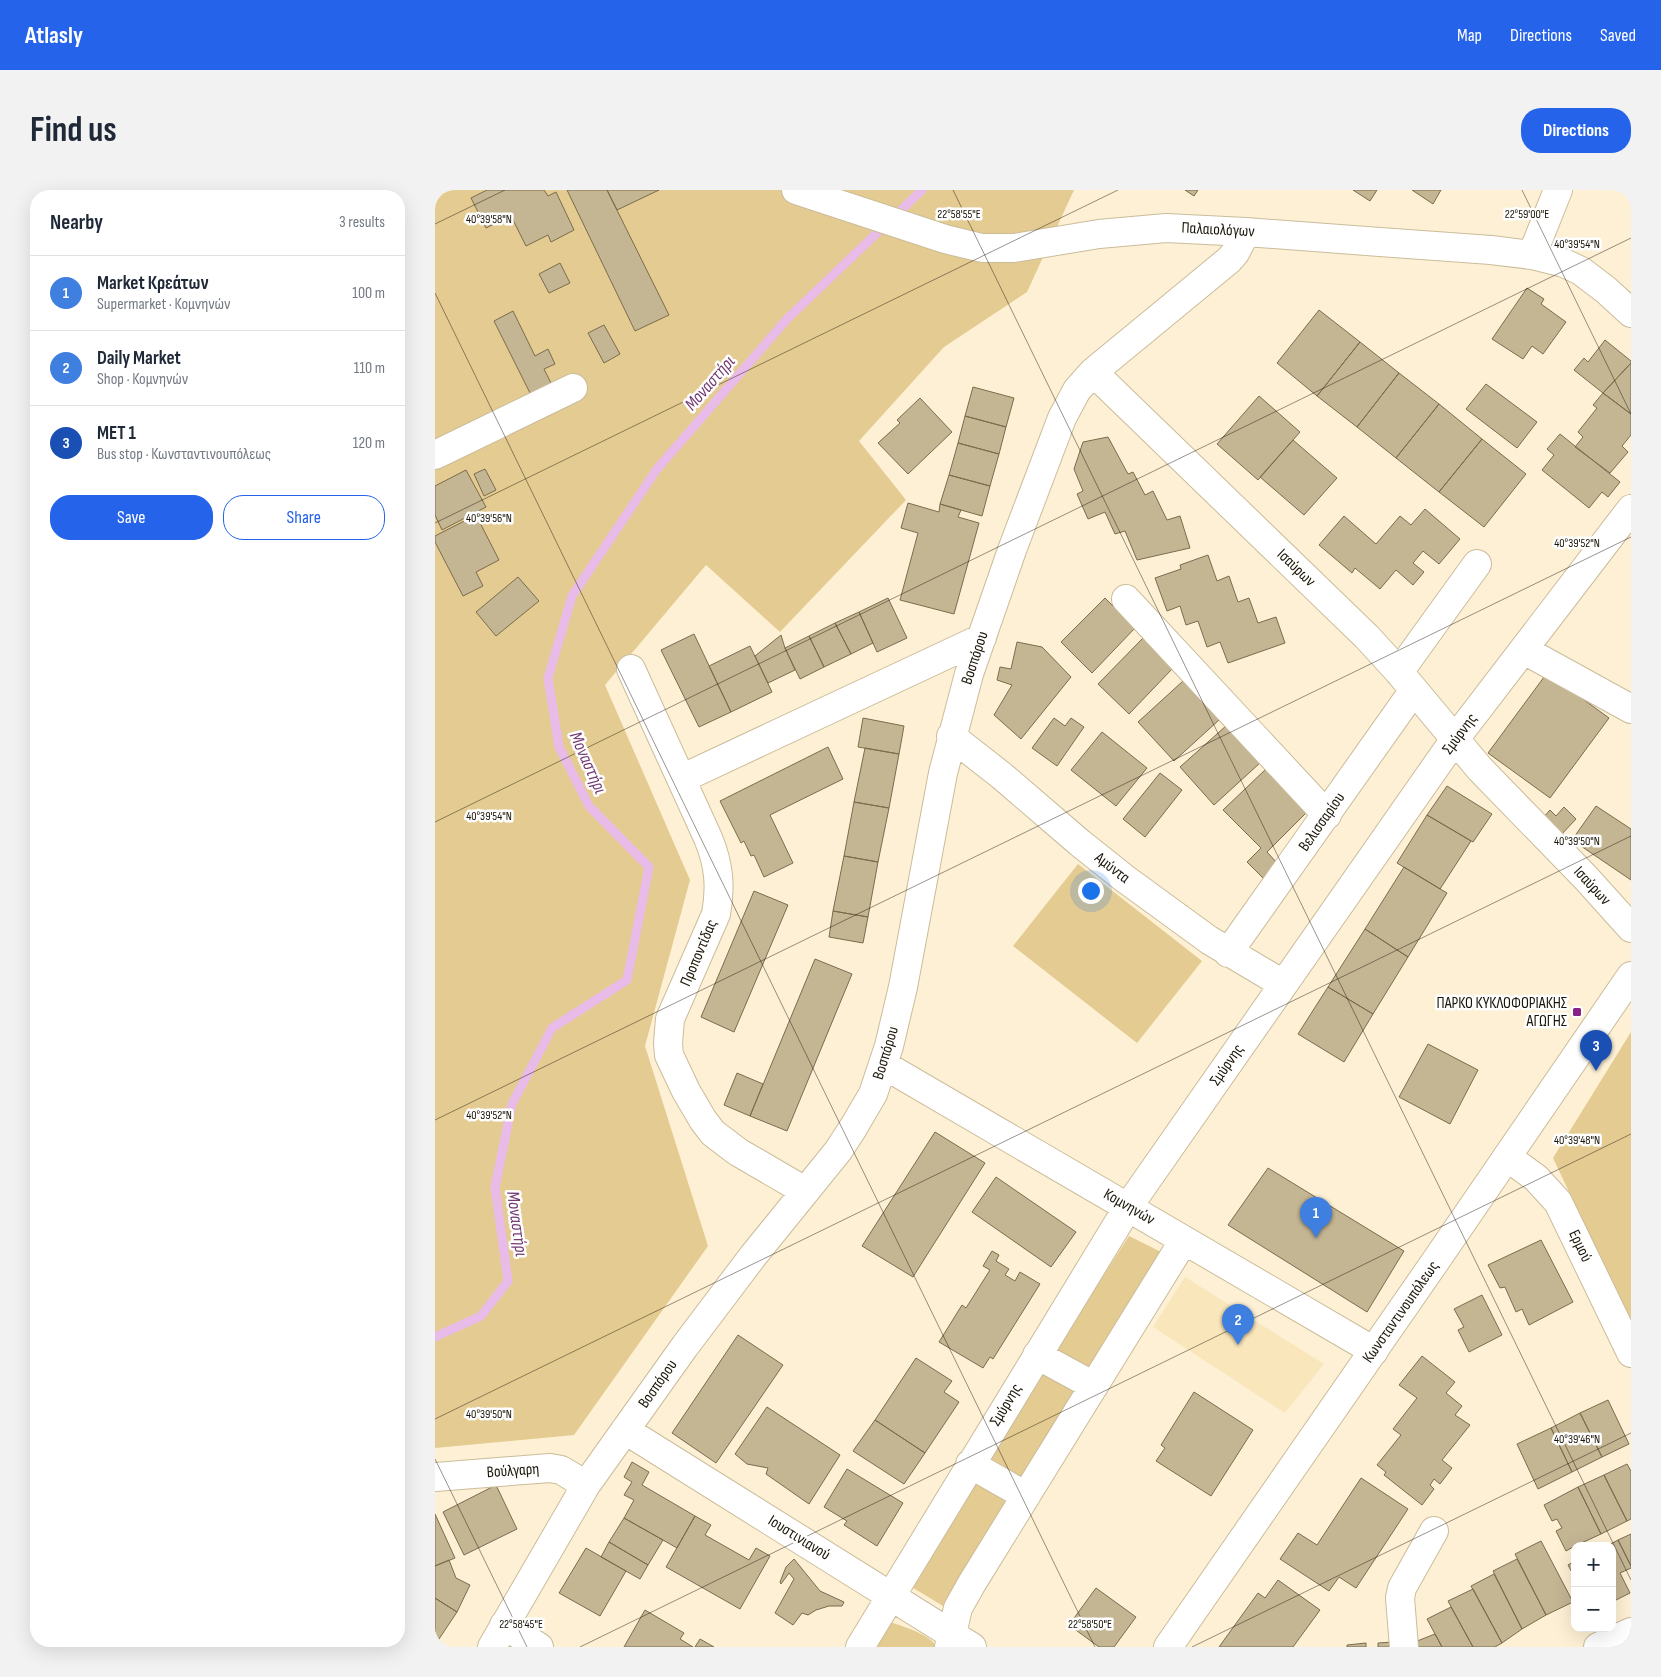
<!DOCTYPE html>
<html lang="en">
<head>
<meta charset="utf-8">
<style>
  :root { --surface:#fff; --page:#f2f2f3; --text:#1f2937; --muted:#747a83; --line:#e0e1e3; --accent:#2563eb }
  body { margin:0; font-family:"Sofia Sans Condensed",sans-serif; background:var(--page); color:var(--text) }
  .controls { position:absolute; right:15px; bottom:15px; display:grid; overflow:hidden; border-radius:10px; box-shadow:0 5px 20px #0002 }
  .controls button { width:45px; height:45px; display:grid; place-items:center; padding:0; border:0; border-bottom:1px solid var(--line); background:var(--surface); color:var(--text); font:25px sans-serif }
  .you { position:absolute; left:655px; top:700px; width:18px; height:18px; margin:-12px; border:4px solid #fff; border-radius:50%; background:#1a73e8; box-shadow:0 0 0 8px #1a73e833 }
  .badge { display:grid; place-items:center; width:32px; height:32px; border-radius:50%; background:var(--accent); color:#fff; font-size:16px; font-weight:700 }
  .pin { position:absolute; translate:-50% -41px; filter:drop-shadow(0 1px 2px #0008) }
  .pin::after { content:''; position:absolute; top:26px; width:18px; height:15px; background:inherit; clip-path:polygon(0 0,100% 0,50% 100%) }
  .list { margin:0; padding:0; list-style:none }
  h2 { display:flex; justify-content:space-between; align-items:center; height:65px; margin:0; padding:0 20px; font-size:21px }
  h2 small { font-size:16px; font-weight:400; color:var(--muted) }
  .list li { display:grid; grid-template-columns:32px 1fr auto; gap:15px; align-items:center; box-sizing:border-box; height:75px; padding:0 20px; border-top:1px solid var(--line) }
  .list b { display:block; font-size:19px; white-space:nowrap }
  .list p { margin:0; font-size:16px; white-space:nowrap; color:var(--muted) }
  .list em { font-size:16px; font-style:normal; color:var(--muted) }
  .actions { display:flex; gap:10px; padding:15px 20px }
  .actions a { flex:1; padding:11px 0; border:1px solid var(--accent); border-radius:20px; text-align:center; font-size:18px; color:var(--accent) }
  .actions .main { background:var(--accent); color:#fff }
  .map { position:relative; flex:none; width:1196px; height:1457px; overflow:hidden; border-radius:20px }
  header { display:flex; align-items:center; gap:30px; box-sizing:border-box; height:70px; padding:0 25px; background:var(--accent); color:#fff }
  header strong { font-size:24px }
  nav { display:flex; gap:28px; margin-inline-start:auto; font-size:18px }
  .intro { display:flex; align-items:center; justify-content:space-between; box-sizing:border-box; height:120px; padding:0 30px }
  h1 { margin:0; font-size:35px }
  .button { padding:12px 22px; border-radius:20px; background:var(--accent); color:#fff; font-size:18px; font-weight:700 }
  main { display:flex; gap:30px; padding:0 30px }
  aside { flex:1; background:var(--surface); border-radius:20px; box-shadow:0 5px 20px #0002 }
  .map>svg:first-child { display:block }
  .built { fill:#f9e6bb }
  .green { fill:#e4cb91 }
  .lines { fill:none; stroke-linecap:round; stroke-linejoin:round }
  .stream { stroke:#e9bbe8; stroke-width:9 }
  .building { fill:#c4b593; stroke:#7a6c4c }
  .minor-casing { stroke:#cbbc9a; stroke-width:30 }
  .secondary-casing { stroke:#cbbc9a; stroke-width:30 }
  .minor { stroke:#fff; stroke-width:28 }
  .secondary { stroke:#fff; stroke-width:28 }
  .ticks { fill:none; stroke:#1a1508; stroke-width:1; stroke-opacity:0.45 }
  .poi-dot { fill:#862189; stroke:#fefefe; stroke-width:2 }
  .labels { text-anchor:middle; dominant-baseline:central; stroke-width:5; stroke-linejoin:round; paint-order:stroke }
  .street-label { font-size:16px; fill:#1a1508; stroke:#fefefe }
  .poi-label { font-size:16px; fill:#1a1508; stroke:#fefefe; text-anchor:end }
  .water-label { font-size:18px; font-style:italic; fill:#733b73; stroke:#fefefe }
  .ticks-label { font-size:12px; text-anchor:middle; fill:#1a1508; stroke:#fefefe; stroke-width:5; stroke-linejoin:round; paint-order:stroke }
</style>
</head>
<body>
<header>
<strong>Atlasly</strong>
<nav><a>Map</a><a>Directions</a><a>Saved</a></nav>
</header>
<div class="intro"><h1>Find us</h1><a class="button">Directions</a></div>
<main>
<aside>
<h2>Nearby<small>3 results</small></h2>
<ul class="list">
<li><span class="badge" style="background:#3f7fe0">1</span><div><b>Market Κρεάτων</b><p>Supermarket · Κομνηνών</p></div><em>100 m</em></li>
<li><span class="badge" style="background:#3f7fe0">2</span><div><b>Daily Market</b><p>Shop · Κομνηνών</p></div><em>110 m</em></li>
<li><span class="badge" style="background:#1a4fb4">3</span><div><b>ΜΕΤ 1</b><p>Bus stop · Κωνσταντινουπόλεως</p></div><em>120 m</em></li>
</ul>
<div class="actions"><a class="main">Save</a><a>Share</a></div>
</aside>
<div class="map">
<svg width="1196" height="1457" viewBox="0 0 1196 1457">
  <rect width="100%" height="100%" fill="#fdf0d4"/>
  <path class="built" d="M750 1087 889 1174 850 1223 718 1137Z"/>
  <path class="green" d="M0 0H639L592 102 509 157 424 251 471 310 345 442 271 375 170 495 255 690 210 856 273 1056 139 1245 0 1258Z
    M643 674 767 771 702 853 578 756Z
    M1196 842V1132L1118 968Z
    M694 1046 726 1062 654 1177 621 1159Z
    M607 1181 640 1200 585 1290 552 1270Z
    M539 1292 572 1312 508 1416 475 1396Z
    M453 1431C465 1436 497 1444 501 1457H436Z"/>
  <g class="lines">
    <path class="stream" d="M0 1147 46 1126 73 1091 60 997 77 914 117 838 192 790 214 677 154 616 124 557 113 488 137 406 222 279 352 129 487 0"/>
  </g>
  <path class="building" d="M52 0H109L113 6 121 2 139 40 116 52 113 45 91 56 76 26 51 38 36 8Z
    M132 0H172L234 125 200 141Z
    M172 0H224L182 20Z
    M750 0H763L759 6Z
    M918 0H942L935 11Z
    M977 0H1006L998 14Z
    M125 73 135 93 114 103 104 84Z
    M1092 98 1109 109 1106 114 1131 132 1108 164 1097 156 1088 169 1057 149Z
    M884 120 925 152 882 206 842 173Z
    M78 121 100 166 113 159 120 174 109 179 118 197 97 207 59 131Z
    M169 135 185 164 169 173 153 143Z
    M1170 150 1196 171V173L1168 203 1139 180 1149 168 1153 172Z
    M925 152 964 183 922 237 882 206Z
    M1196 173V224L1168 203Z
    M964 183 1004 214 961 268 922 237Z
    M1051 194 1102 232 1082 258 1031 219Z
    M538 197 579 208 571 237 530 226Z
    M1168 203 1196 224V245L1187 256 1193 262 1175 283 1140 257 1148 247 1143 242 1162 218 1158 215Z
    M824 206 865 242 823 290 782 254Z
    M485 208 517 242 473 284 443 253 465 233 462 230Z
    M1004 214 1047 249 1004 302 961 268Z
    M530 226 571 237 564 264 523 253Z
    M1125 244 1185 292 1173 307 1167 302 1154 318 1107 280 1119 265 1112 259Z
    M673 247 693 284 698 282 710 305 718 301 732 330 745 326 755 358 702 370 690 341 680 344 670 322 653 329 642 304 648 301 639 279 648 252Z
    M1047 249 1091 284 1049 337 1004 302Z
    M858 250 902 288 869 325 825 287Z
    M523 253 564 264 555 296 514 285Z
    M50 279 61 300 49 306 39 284Z
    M31 280 51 317 7 340 0 325V296Z
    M514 285 555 296 547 326 505 314Z
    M473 313 504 322 505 314 526 320 523 327 544 333 519 424 465 410 483 343 466 338Z
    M990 319 1025 349 1004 374 988 361 978 373 989 382 978 395 961 380 945 399 920 378 917 383 884 355 909 326 941 354 965 326 976 335Z
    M41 325 64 370 41 382 48 396 28 406 0 352V346Z
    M773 365 782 391 794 386 803 412 814 408 823 433 841 427 850 453 793 473 785 452 772 457 763 431 751 435 745 416 732 421 720 388 746 379 745 375Z
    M83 387 104 411 61 446 41 422Z
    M453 408 472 448 442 462 424 422Z
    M670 408 700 438 657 483 626 452Z
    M424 422 438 453 416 464 400 433Z
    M400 433 416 464 389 477 374 446Z
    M259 444 296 522 264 537 226 460Z
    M346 445 350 458 360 480 333 493 320 466Z
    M374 446 389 477 365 489 350 458Z
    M708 448 738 478 694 524 663 494Z
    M582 452 607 457 636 487 586 549 559 525 577 495 562 490 565 477 576 479Z
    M315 456 337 502 296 522 274 476Z
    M1112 483 1174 528 1115 608 1053 563Z
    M748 491 784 530 739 571 703 532Z
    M428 528 469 536 464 564 423 557Z
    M619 528 630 536 636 528 649 537 622 576 597 558Z
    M792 535 826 572 779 615 745 577Z
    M667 542 712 578 681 616 636 580Z
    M393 557 408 589 335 625 358 673 329 687 319 665 316 666 309 651 306 653 285 611Z
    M430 558 464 564 454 618 419 612Z
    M831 579 873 621 832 662 842 673 828 688 812 672 826 658 788 620Z
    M725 583 747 600 710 647 688 629Z
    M1012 596 1057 624 1038 652 992 625Z
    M419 612 454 618 443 672 409 666Z
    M1161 616 1196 639V690L1137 650Z
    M1129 617 1141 629 1125 646 1107 629 1115 620 1121 626Z
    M992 625 1036 651 1005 699 962 673Z
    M409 666 443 672 433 727 398 721Z
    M969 677 1012 703 973 767 930 739Z
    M319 701 353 715 299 842 266 827Z
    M398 721 433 727 428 753 394 747Z
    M930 739 973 767 938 824 893 797Z
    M380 769 417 784 352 941 315 926Z
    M893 797 938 824 909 872 863 844Z
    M993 854 1043 880 1015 934 964 907Z
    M302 883 328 894 315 926 289 915Z
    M500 942 550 973 478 1087 427 1056Z
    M833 978 969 1061 932 1122 793 1035Z
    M561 987 641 1042 616 1077 537 1022Z
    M1106 1050 1138 1112 1094 1135 1087 1119 1081 1122 1070 1097 1065 1098 1053 1075Z
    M557 1061 564 1065 561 1071 574 1079 570 1085 580 1091 585 1082 605 1094 558 1169 555 1167 548 1178 504 1152 527 1115 531 1118 555 1080 548 1076Z
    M1047 1105 1067 1145 1034 1162 1023 1140 1029 1137 1019 1119Z
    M303 1145 348 1175 281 1273 237 1243Z
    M987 1166 1020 1192 1011 1203 1027 1216 1020 1225 1035 1235 1007 1270 1017 1278 1005 1294 999 1289 995 1295 999 1299 987 1315 949 1285 951 1282 942 1275 966 1245 958 1239 982 1208 964 1195Z
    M481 1168 517 1191 509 1202 524 1212 490 1263 440 1230Z
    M759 1202 818 1240 776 1306 721 1271 730 1258 726 1255Z
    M1173 1210 1194 1254 1167 1267 1145 1223Z
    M332 1217 405 1265 374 1314 331 1284 333 1278 312 1274 300 1264Z
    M1145 1223 1167 1267 1137 1282 1116 1238Z
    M440 1230 490 1263 469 1294 418 1261Z
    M1116 1238 1137 1282 1103 1299 1082 1254Z
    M197 1272 214 1282 207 1295 260 1326 242 1358 189 1328 199 1310 189 1305 197 1292 189 1287Z
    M1192 1274 1196 1281V1329L1192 1331 1169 1285Z
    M412 1279 468 1313 442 1356 409 1335 412 1331 389 1317Z
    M1169 1285 1192 1331 1166 1344 1143 1297Z
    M926 1288 973 1319 921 1398 904 1387 894 1401 845 1369 863 1343 882 1355Z
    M61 1295 82 1339 29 1365 8 1322Z
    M1143 1297 1166 1344 1140 1356 1131 1361 1121 1341 1127 1338 1122 1329 1117 1331 1109 1315Z
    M0 1324 20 1368 0 1376Z
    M260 1326 276 1335 270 1345 314 1370 321 1358 335 1366 305 1419 231 1377Z
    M189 1328 228 1350 213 1375 174 1352Z
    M1196 1344V1376L1183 1350Z
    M1183 1350 1196 1376V1378L1185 1383 1195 1403 1177 1412V1356H1172Z
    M1106 1351 1138 1412 1111 1425 1080 1364Z
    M174 1352 213 1375 205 1389 166 1367Z
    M151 1358 191 1381 165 1426 124 1403Z
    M359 1369 385 1401 409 1412 407 1416H394L381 1420 373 1425 367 1423 358 1435 340 1423 359 1389 354 1383 346 1394 345 1392 351 1377Z
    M1082 1369 1111 1425 1087 1439 1058 1381Z
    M14 1370 21 1388 35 1395 22 1422 0 1408V1376Z
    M1140 1371V1388L1133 1375Z
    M1059 1384 1087 1439 1067 1453 1036 1396Z
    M843 1390 885 1420 858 1457H784L823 1403 830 1408Z
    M661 1398 701 1427 679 1457H664L634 1435Z
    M1038 1399 1067 1453 1060 1457H1038L1013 1411Z
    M0 1408 22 1422 0 1455Z
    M1016 1417 1038 1457H1007L992 1429Z
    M210 1420 249 1443 245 1449 258 1457H189Z
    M1000 1444 1007 1457H972V1455Z
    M265 1449 279 1457H260Z
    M958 1452V1457H943V1453Z
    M931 1453V1457H912V1455Z"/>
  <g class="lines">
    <g class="minor-casing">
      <path id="minor" d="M361 0 510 49 547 58H579L664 44 731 38 811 42 945 52 1056 60 1097 65 1129 73 1146 81 1171 100 1196 123
        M811 42 800 63 794 70 658 182 932 447 964 482 1045 579 1151 688 1196 738
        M1097 65 1123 0
        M0 265 138 198
        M691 409 892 625
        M1089 460 1196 519
        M196 479 273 648C284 674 286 697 281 724L235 829 233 853 234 865 251 901 268 930 278 943 303 962 370 1001
        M964 482 1042 374
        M516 546 567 586 645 653 689 688 774 750 848 794
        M246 589 547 448
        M793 763 979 500
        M449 875 939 1161
        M1072 967 1101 988 1123 1012 1196 1163
        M602 1165 659 1196
        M190 1240 537 1457
        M535 1274 591 1306
        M0 1287 115 1278 126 1280 151 1295
        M69 1435 104 1457
        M57 1457 151 1295 250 1156 318 1066 403 961 418 938 438 904 454 856 468 797 508 583 534 484 577 360 627 228 642 200 658 182
        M425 1457 693 1017 1020 549 1196 319
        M514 1457 523 1418 537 1393 749 1050
        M969 1457 965 1408 967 1398 999 1341
        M1163 1457 1196 1442"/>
    </g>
    <g class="secondary-casing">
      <path id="secondary" d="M733 1457 1002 1069 1196 786"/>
    </g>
    <use href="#minor" class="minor"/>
    <use href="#secondary" class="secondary"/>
  </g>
  <path class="ticks" d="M518 0 1196 1390M1087 0 1196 224M0 34 70 0M0 103 660 1457M0 333 683 0M0 632 1196 48M0 930 1196 347M0 1229 1196 646M0 1269 92 1457M145 1457 1196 944M757 1457 1196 1243"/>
  <rect class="poi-dot" x="1137" y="817" width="10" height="10" rx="2.5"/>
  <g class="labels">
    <g class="street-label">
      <text transform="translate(783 40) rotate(3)">Παλαιολόγων</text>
      <text transform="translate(861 378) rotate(44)">Ισαύρων</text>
      <text transform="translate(540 468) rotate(-72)">Βοσπόρου</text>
      <text transform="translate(1025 544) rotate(-53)">Σμύρνης</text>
      <text transform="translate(887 632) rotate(-55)">Βελισσαρίου</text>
      <text transform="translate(677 678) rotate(38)">Αμύντα</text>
      <text transform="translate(1157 696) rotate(47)">Ισαύρων</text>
      <text transform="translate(264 763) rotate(-67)">Προποντίδας</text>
      <text transform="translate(451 863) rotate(-73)">Βοσπόρου</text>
      <text transform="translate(792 875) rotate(-55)">Σμύρνης</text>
      <text transform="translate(694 1017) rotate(30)">Κομνηνών</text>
      <text transform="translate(1145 1056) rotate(64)">Ερμού</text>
      <text transform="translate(966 1122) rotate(-55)">Κωνσταντινουπόλεως</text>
      <text transform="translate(223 1194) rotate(-55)">Βοσπόρου</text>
      <text transform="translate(571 1215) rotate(-59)">Σμύρνης</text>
      <text transform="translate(78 1281) rotate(-4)">Βούλγαρη</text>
      <text transform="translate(364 1348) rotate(32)">Ιουστινιανού</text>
    </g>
    <g class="poi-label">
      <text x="1132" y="813">ΠΑΡΚΟ ΚΥΚΛΟΦΟΡΙΑΚΗΣ<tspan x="1132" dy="18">ΑΓΩΓΗΣ</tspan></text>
    </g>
    <g class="water-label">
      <text transform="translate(275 193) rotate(-49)">Μοναστήρι</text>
      <text transform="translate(153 573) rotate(66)">Μοναστήρι</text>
      <text transform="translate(82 1034) rotate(82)">Μοναστήρι</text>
    </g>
  </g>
  <g class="ticks-label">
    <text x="524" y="28">22°58'55"E</text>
    <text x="1092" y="28">22°59'00"E</text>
    <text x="54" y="33">40°39'58"N</text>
    <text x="1142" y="58">40°39'54"N</text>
    <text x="54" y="332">40°39'56"N</text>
    <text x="1142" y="357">40°39'52"N</text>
    <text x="54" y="630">40°39'54"N</text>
    <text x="1142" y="655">40°39'50"N</text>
    <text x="54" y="929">40°39'52"N</text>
    <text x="1142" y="954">40°39'48"N</text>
    <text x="54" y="1228">40°39'50"N</text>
    <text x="1142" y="1253">40°39'46"N</text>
    <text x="86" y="1438">22°58'45"E</text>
    <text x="655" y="1438">22°58'50"E</text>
  </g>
</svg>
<div class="controls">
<button>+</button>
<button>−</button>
</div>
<div class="you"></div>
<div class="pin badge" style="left:881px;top:1048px;background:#3f7fe0">1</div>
<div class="pin badge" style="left:803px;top:1155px;background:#3f7fe0">2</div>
<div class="pin badge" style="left:1161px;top:881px;background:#1a4fb4">3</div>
</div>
</main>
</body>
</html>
